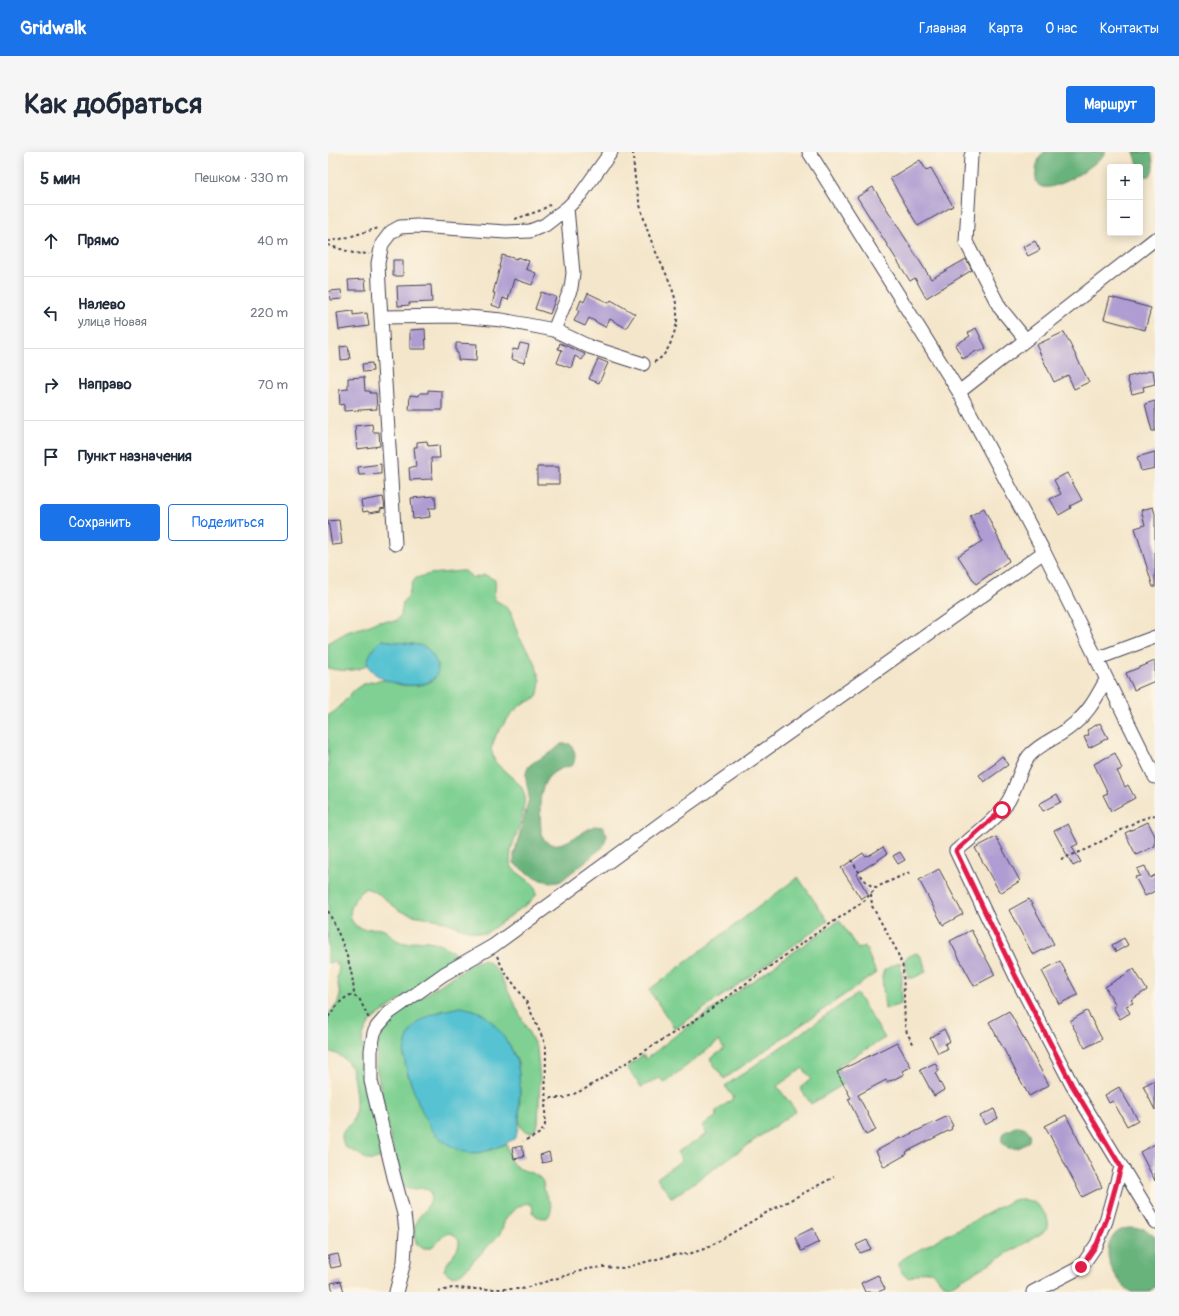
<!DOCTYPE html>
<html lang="ru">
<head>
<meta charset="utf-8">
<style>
  :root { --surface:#fff; --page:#f6f6f7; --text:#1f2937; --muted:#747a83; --line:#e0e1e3; --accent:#1a73e8 }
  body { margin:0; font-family:Pangolin,sans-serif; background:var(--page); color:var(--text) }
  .controls { position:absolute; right:12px; top:12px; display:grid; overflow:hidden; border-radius:4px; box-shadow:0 2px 10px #0003 }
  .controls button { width:36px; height:36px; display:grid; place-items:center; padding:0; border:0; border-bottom:1px solid var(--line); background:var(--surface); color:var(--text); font:20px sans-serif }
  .stop { position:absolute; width:12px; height:12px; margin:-9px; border:3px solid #e11d48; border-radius:50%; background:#fff }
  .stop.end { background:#e11d48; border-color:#fff; box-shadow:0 1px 4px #0008 }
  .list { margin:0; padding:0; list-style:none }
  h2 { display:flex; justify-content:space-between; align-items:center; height:52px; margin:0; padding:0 16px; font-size:17px }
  h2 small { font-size:13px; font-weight:400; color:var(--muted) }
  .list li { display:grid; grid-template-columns:26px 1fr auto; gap:12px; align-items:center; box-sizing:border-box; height:72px; padding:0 16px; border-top:1px solid var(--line) }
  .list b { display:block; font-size:15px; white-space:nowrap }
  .list p { margin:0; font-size:13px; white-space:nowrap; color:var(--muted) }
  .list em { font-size:13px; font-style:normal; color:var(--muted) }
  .actions { display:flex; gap:8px; padding:12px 16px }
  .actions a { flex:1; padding:9px 0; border:1px solid var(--accent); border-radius:4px; text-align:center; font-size:14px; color:var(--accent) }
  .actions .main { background:var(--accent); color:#fff }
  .icon { flex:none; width:22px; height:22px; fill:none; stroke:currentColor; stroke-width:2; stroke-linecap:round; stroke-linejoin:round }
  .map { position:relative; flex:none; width:827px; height:1140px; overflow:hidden; border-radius:4px }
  header { display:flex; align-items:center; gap:24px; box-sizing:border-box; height:56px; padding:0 20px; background:var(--accent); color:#fff }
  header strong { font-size:19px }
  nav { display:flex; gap:22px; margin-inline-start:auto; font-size:14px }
  .intro { display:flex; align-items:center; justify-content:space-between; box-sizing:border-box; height:96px; padding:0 24px }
  h1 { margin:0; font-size:28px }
  .button { padding:10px 18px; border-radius:4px; background:var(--accent); color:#fff; font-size:14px; font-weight:700 }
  main { display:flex; gap:24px; padding:0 24px }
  aside { flex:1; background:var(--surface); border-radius:4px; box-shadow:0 2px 10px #0003 }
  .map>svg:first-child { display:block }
  .green { fill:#7fd092; stroke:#507966 }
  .forest { fill:#67b27c; stroke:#446a5c }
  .water { fill:#57c2d2; stroke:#3c7286 }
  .building { fill:#af9cd2 }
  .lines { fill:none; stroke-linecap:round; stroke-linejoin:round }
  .minor-casing { stroke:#423f51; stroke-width:15 }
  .path { stroke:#423f51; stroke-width:2; stroke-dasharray:3 3; stroke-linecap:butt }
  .minor { stroke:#fff; stroke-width:13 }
  .route { stroke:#e11d48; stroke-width:5 }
</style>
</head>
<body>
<header>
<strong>Gridwalk</strong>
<nav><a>Главная</a><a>Карта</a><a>О нас</a><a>Контакты</a></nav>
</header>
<div class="intro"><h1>Как добраться</h1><a class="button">Маршрут</a></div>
<main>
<aside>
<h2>5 мин<small>Пешком · 330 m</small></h2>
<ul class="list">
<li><svg class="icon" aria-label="ahead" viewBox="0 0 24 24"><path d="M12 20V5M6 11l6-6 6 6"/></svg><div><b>Прямо</b></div><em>40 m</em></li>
<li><svg class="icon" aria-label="left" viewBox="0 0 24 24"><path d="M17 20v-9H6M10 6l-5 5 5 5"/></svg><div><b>Налево</b><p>улица Новая</p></div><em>220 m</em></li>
<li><svg class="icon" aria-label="right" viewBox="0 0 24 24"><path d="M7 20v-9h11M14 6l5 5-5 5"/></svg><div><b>Направо</b></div><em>70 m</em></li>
<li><svg class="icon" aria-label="arrive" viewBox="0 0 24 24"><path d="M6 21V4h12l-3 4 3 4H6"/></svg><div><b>Пункт назначения</b></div></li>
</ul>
<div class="actions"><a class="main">Сохранить</a><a>Поделиться</a></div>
</aside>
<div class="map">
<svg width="827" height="1140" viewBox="0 0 827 1140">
  <rect width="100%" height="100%" fill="#fcf5e5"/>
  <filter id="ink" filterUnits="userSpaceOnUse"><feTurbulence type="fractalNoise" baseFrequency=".025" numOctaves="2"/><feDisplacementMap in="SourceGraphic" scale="8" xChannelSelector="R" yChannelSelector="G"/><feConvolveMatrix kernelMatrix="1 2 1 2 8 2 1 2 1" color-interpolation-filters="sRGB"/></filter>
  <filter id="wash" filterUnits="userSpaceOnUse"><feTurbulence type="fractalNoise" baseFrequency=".012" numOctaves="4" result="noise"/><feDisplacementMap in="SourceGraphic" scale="16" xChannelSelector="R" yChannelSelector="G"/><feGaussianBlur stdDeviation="0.9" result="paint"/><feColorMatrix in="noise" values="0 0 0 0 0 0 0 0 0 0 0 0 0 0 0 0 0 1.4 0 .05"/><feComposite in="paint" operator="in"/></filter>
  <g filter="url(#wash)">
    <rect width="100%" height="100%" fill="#f4e6cb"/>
    <path class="green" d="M134 419H137L145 426 157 423 167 428C169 435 165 441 167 448L174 452 182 459 191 485 207 510 212 529 210 542 207 547 194 552 183 562 168 583 163 597 167 610 192 633 195 638 197 645 194 666 183 698 182 711 185 717 205 732 208 738V743L202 750 157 782 139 778 112 768 85 763 72 759 51 742 38 736C26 743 13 767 32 776 39 779 48 774 56 778 62 781 66 788 73 790 80 793 85 789 91 789 103 787 120 794 128 803V809L46 866C40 873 36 879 34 889L47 966 54 998 52 1006C38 1012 39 1006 29 1001 25 999 21 997 17 995 7 975 25 978 27 962 30 949 26 932 24 918 20 907 11 902 0 899V863L10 851 12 843 9 827 11 815 7 809 0 811V563C14 558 19 541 32 534 38 530 48 529 56 528 61 527 67 532 73 533 81 534 96 534 104 529 107 527 108 523 109 519L91 493 54 488C51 493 39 512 37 514 29 520 9 519 0 516V491L19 480 42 473 50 469H68L73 463 75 450 80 444 85 430 88 426 102 422Z
      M470 725 500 769 347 877 321 838Z
      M511 768 530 797 537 794 548 821 506 850 396 927 382 907 396 897 391 889 336 931 332 926 313 935 299 915 315 903 318 907 347 884Z
      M588 801 594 805 598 820 585 826H580L577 808 578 806Z
      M154 808 161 810 171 821 209 897 212 928 210 972 206 979 203 980 196 979 193 976 191 967 192 941 190 911 184 898 166 873 116 858 102 864 91 870 80 884 76 905 80 923 92 954 162 998 177 992 179 993C180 998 181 1005 183 1009 189 1020 204 1018 212 1026 216 1029 215 1033 216 1037 218 1047 229 1055 219 1066 214 1066 208 1066 205 1060 205 1058 205 1056 204 1054 199 1045 182 1061 178 1066 175 1071 175 1078 171 1083L134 1121C127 1125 121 1125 116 1118 120 1106 132 1100 131 1089 117 1067 111 1099 97 1096 94 1096 91 1094 89 1092 85 1085 85 1075 89 1068 93 1061 112 1045 99 1037 93 1034 85 1040 75 1035L62 985 48 914 49 897 54 878 63 866 145 811Z
      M572 810 574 825 573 852 557 857 554 825 556 818Z
      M529 842 557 886 510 914 516 924V932L483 952 472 936 483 927 475 916 449 934 468 959 344 1046 329 1026 354 1008 349 1000 379 982 374 974 389 964 387 960 406 946 397 934Z
      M690 1047C696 1048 704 1048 708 1052 713 1057 722 1066 720 1074 719 1078 715 1080 711 1083L624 1133C608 1134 611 1119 600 1119 593 1119 587 1124 581 1126 577 1125 576 1123 573 1119 567 1110 576 1106 583 1102L685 1048Z"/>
    <path class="forest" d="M716 0H778C772 11 725 42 712 34 708 32 707 24 708 20 708 13 711 5 716 0Z
      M806 0H823C825 7 827 21 821 24 817 25 815 24 812 21V15H811Z
      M233 592H242C248 599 248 605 245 613 240 615 235 615 230 618 206 630 213 661 213 682 223 707 253 680 266 674L275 675 279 683 275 695 233 729C219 735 196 720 186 711V703L201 647C201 638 197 629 198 622 199 611 208 610 215 605 222 602 228 597 233 592Z
      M689 974C699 974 703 980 701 989 692 1000 668 1000 675 981Z
      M801 1076 817 1077 827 1085V1135L820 1140H803C788 1128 775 1109 782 1090 786 1081 792 1077 801 1076Z"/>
    <path class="water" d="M54 488 91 493 99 496C139 542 54 543 39 512 41 502 45 495 54 488Z
      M133 855C141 857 150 858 156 863 168 872 186 897 189 911 192 923 192 939 191 951 191 964 192 976 186 987 171 995 151 1005 134 999 122 995 111 987 104 978 95 966 76 917 76 903 77 894 79 882 86 875 97 862 117 858 133 855Z"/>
    <g id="blocks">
      <path class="building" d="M592 8 598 18 603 16 625 54 590 74 562 26Z
        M545 35 603 127 638 107 644 118 598 146 587 126 582 129 529 45Z
        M707 89 712 98 700 104 695 95Z
        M174 103 189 107V105L201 109 198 117 208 121 204 133 186 127 180 148 175 146 172 156 164 153 167 141H165L172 115H171Z
        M65 108H75V124H65Z
        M37 127 38 138H21L20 128Z
        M103 133 104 150 81 151 82 153 70 154 69 134Z
        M13 138 14 147 3 148 2 139Z
        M213 140 228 145 222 162 207 157Z
        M260 141 281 151 283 148 307 162 298 176 282 167 277 175 261 166 257 174 246 169 251 159 249 158 253 148 256 150Z
        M782 145 823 156 817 178 776 167Z
        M25 159V163L39 161 41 174 11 178 9 161Z
        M648 176 658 196 651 200 650 198 635 207 627 193 642 184 640 181Z
        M97 177 98 197H82V178Z
        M736 180 761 230 746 237 740 223 726 230 708 193Z
        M128 191 149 192 148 209 130 208V201L128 200Z
        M192 191 201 193 196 211 183 207 185 197 190 198Z
        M232 191 257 202 254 208 247 204 243 216 229 211 234 198 230 197Z
        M20 194 22 207 13 208 12 195Z
        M270 207 280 211 271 231 261 227Z
        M44 211 45 219 35 220 34 212Z
        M825 218 827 232 815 235 816 239 804 242 799 225Z
        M36 225 37 239H42V241H48L49 257 16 259V252L12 253 11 238 20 237V226Z
        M100 238 114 239V258H81L82 243 91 244 92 241H100Z
        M827 249V279H824L817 252Z
        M44 272 45 280H51L52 294 29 297 27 274Z
        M99 289 100 294 111 293 112 306H103L104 327 82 328 81 316 88 314 86 295H89V290Z
        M827 300V316L813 319 809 305Z
        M53 312V322L31 323 30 315Z
        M209 315H231V332H209Z
        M739 321 754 348 742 354 743 356 731 363 722 347 733 342 726 328Z
        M107 344 108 356H101L102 365 85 367 83 346Z
        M55 345 57 356 52 357 53 359 41 361 40 359 35 360 33 349Z
        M825 355 827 362V435H825L807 376 817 373 813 358Z
        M656 356 681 409 648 432 630 404 654 389 642 364Z
        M11 368 14 392 4 393 0 369Z
        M827 509V529L806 538 798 521Z
        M772 571 780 586 761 596 756 585 761 583 759 578Z
        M787 601 794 617 789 619 797 635 800 633 807 646 783 659 775 643 780 641 766 612Z
        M674 604 680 613 656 630 651 623 668 611 667 610Z
        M729 642 733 650 715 659 711 652Z
        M820 670 827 684V694L808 703 797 681Z
        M740 672 750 692 744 695 753 710 745 714 726 679Z
        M668 685 692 729 672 741 647 696Z
        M555 695 559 702 528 722 540 742 533 747 513 716 535 701 537 704 539 703 540 704Z
        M572 700 577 708 570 712 565 704Z
        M817 714 822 726 827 723V739L817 744 807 725 812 724 809 717Z
        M611 717 635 762 615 773 591 728Z
        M701 747 726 792 705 803 681 758Z
        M643 778 667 823 646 834 622 789Z
        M796 786 800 793 788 800 784 793Z
        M732 809 750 843 731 852 714 819Z
        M806 817 819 838 803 848 805 851 798 854 802 861 792 867 785 855 788 853 777 835Z
        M681 859 721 933 701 944 661 870Z
        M759 859 774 887 757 896 742 869Z
        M616 877 622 889 617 892 619 897 610 901 602 886Z
        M569 890 583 915 574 919 576 922 563 929V928L559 930 558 928 530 943 548 978 538 983 520 947 523 946 509 920Z
        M607 911 611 919 607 921 616 938 606 944 592 918Z
        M827 928V958L815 934Z
        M791 935 810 968 799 974 785 949 781 951 777 943Z
        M666 957 670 966 657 973 652 964Z
        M738 963 774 1035 754 1045 717 974Z
        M620 964 625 974 623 975 624 977 578 1000 579 1002 556 1015 548 999 572 986V987Z
        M827 992V1029L812 1000Z
        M194 994 196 1005 186 1007 184 996Z
        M221 1000 223 1009 214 1011 212 1003Z
        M485 1076 491 1090 473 1099 467 1085Z
        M539 1088 543 1097 532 1101 528 1093Z
        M10 1102 13 1114 3 1116 0 1104Z
        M550 1123 557 1137 550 1140H537L533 1131Z
        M13 1129 16 1140H5L3 1131Z"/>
    </g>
  </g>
  <g filter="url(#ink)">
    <use href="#blocks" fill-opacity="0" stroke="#423f51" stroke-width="1"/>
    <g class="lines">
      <g class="minor-casing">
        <path id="minor" d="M481 0 631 240 716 400 827 625
          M645 0 643 4 638 90 672 156 698 188
          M54 165 129 164 174 168 226 178 262 195 315 212
          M226 178 243 136 245 121 239 56
          M631 240 827 87
          M67 392 51 133 50 111 54 92 63 80 72 75 89 74 178 80 202 79 217 73 239 56 253 42 283 0
          M768 507 827 485
          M778 528C767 548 760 562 741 576 729 586 711 592 701 604 690 618 689 637 679 651 669 667 643 686 628 699L688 825 744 933 827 1070
          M68 1140 76 1110 78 1079 76 1062 66 1025 43 929V898L46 881 49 875 61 861 116 822 165 794 339 667 716 400
          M705 1140 753 1115 769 1092 778 1069 793 1015"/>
      </g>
      <path class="path" d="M305 0C306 22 308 42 315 63 319 79 325 94 332 109 340 126 349 143 349 163 350 172 346 181 343 190 339 199 335 206 326 210
        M187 67 211 59 222 53
        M0 89C15 88 35 80 51 76
        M0 93 25 101 41 102
        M733 707 760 697 811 668 827 663
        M523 708C530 717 537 735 549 735L582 720
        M543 742 544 754 568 797 575 815 577 874 579 881 586 893
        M0 759C13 785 25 814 26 843
        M169 804 176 819 197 847 216 889 218 896 217 973C214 983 204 985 195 989
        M0 865 14 848 22 843 31 846 41 867
        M217 949 224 946H237L257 937 342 883 360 873 490 780 535 750 549 735
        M110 1140 124 1136 145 1137H194L259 1117 275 1115 295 1116 344 1103 361 1102 379 1096 436 1062 506 1025"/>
      <use href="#minor" class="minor"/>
    </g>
  </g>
  <g class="lines" filter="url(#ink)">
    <path class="route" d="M674 658 628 699 688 825 744 933 793 1015 778 1069 769 1092 753 1115"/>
  </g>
</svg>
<div class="controls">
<button>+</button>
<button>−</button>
</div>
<div class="stop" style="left:674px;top:658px"></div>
<div class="stop end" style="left:753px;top:1115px"></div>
</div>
</main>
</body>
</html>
